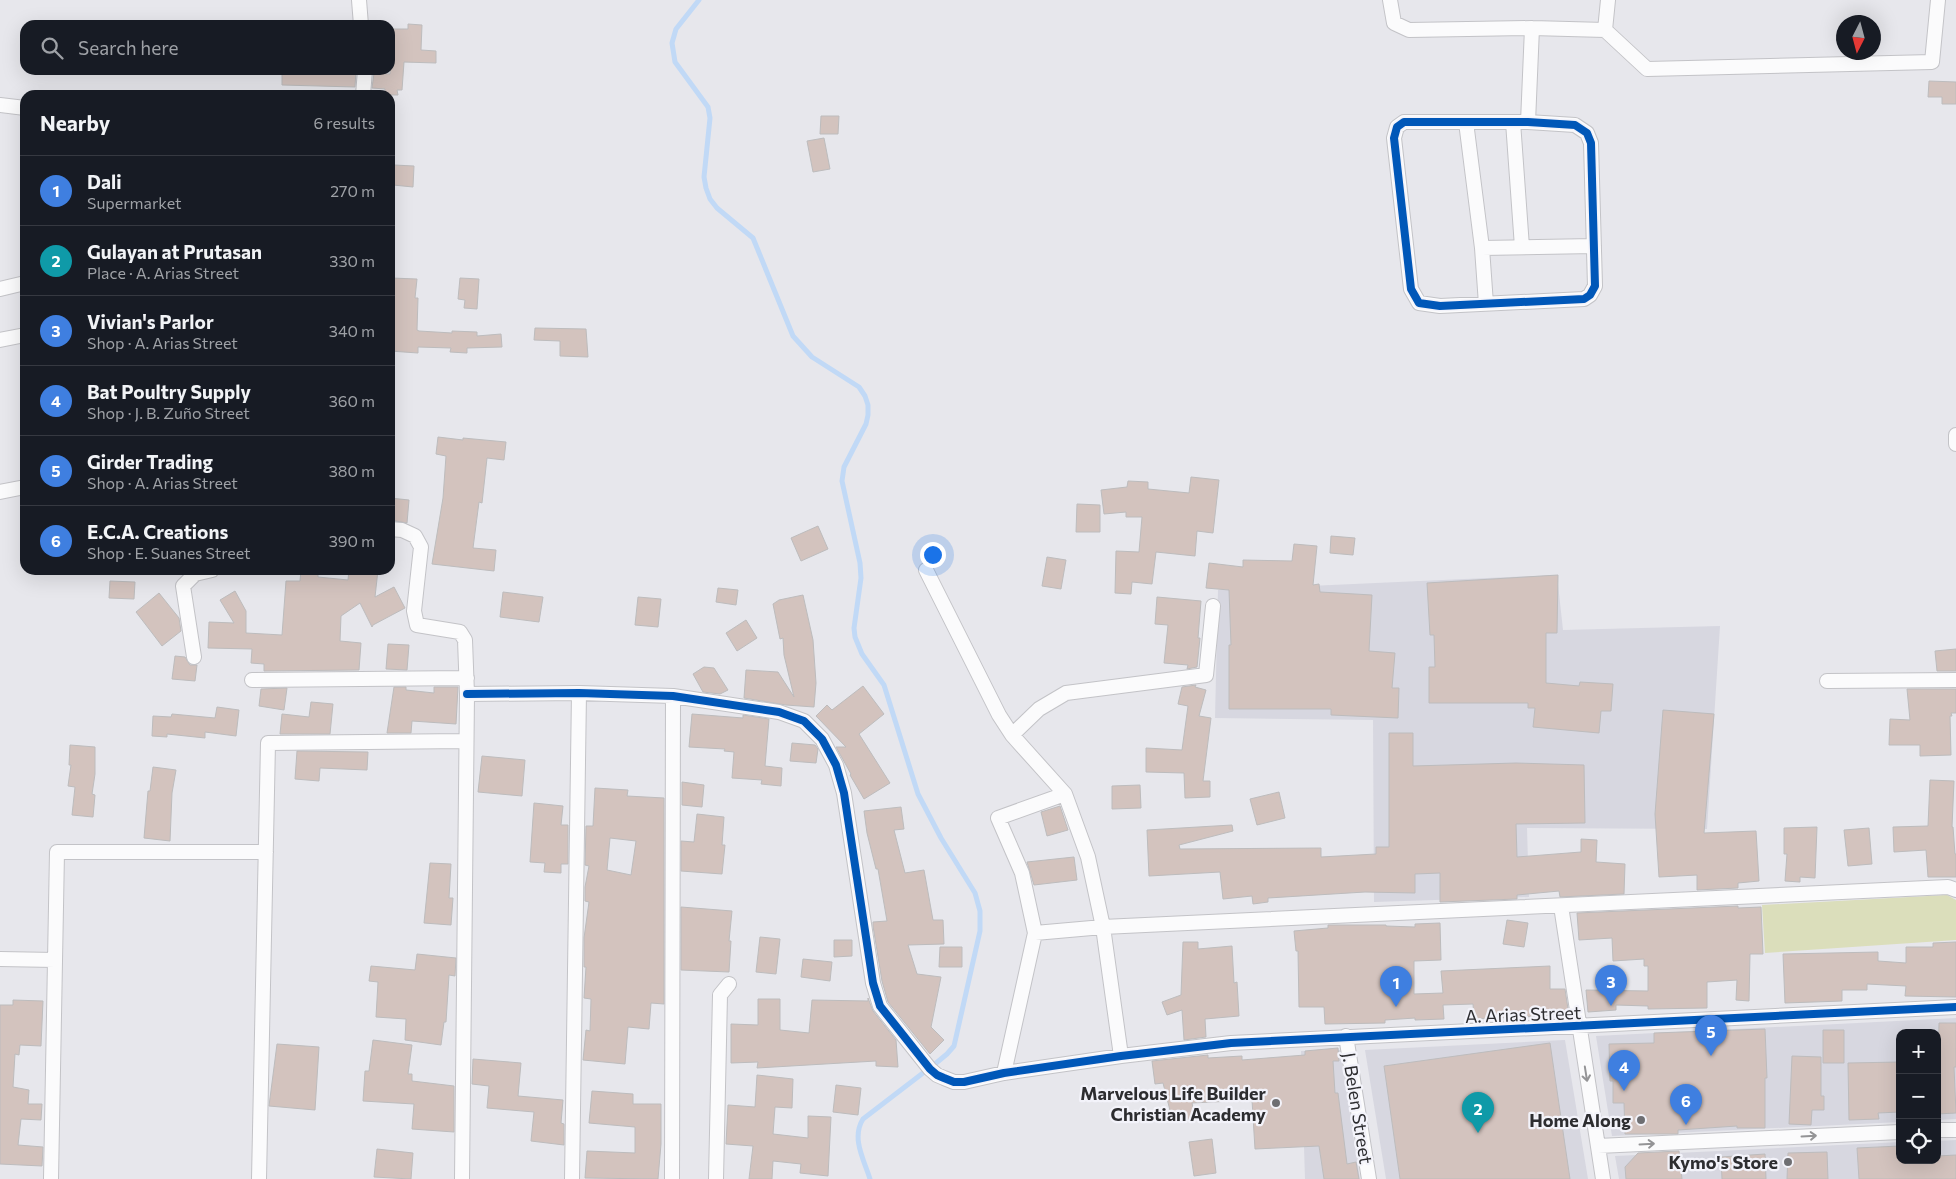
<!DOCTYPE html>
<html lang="en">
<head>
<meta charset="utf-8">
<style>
  :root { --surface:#171b24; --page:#242831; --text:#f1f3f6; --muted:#9ea1a6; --line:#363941; --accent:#6e6e72 }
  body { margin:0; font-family:Commissioner,sans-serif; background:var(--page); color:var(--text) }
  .controls { position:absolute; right:15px; bottom:15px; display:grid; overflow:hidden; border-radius:10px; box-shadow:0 5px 20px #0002 }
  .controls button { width:45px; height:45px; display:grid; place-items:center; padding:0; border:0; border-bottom:1px solid var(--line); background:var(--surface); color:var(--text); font:25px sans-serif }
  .compass { position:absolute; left:1836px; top:15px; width:45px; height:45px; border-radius:50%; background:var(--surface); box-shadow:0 5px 20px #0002; rotate:186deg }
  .you { position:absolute; left:932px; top:554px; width:18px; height:18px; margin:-12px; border:4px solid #fff; border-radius:50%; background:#1a73e8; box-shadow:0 0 0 8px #1a73e833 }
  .badge { display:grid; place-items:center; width:32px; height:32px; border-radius:50%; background:var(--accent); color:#fff; font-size:16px; font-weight:700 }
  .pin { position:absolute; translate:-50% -41px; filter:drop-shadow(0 1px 2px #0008) }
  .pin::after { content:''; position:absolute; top:26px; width:18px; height:15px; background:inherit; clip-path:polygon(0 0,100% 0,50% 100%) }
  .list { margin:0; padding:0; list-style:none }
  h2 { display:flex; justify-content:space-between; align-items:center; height:65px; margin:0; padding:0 20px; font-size:21px }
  h2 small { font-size:16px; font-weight:400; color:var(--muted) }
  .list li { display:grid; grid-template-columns:32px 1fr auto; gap:15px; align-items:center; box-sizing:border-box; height:70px; padding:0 20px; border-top:1px solid var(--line) }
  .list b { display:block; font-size:19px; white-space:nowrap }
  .list p { margin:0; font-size:16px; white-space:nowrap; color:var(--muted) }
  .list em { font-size:16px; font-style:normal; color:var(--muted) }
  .icon { flex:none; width:28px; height:28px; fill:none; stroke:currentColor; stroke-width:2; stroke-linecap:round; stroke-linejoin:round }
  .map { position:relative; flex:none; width:1956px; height:1179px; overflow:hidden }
  .search { position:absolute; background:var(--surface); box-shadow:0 5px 20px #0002; left:20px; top:20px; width:375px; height:55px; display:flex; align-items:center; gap:12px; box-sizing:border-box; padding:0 18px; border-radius:15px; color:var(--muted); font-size:19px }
  .panel { position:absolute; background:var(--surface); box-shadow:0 5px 20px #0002; left:20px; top:90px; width:375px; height:485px; border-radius:15px }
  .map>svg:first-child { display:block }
  .built { fill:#d7d7e0 }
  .green { fill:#dbdebb }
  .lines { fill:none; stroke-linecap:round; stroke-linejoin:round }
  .stream { stroke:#c1d9f6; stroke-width:5 }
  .building { fill:#d3c3be; stroke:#bdbcbd; fill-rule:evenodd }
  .street-casing { stroke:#c3c3c7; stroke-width:16 }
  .street { stroke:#fbfbfc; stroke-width:14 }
  .cycleway-casing { stroke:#f3f3fa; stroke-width:11 }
  .cycleway { stroke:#0057b8; stroke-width:8 }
  .oneway { stroke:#949496 }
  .poi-dot { fill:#6e6e72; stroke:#f3f3fa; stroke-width:2 }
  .labels { text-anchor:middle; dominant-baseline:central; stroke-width:4.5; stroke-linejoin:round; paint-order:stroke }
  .street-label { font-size:18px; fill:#2d2d30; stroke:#f3f3fa }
  .poi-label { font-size:18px; font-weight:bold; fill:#2d2d30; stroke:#f3f3fa; text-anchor:end }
</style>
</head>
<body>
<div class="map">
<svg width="1956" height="1179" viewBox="0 0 1956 1179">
  <rect width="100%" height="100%" fill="#e7e7ec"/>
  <path class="built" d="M1557 575 1563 630 1720 626 1707 829 1527 828 1529 897 1374 902 1373 720 1215 718 1218 590Z
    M1956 1018V1119L1937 1120V1033H1900V1122L1612 1136 1596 1036Z
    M1565 1040 1588 1179H1386L1365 1050Z
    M1340 1050 1360 1179H1305L1301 1051Z
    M1956 1140V1179H1619L1615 1156 1900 1142V1160H1937V1141Z"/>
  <path class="green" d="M1947 895 1956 900V940L1765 953 1762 905Z"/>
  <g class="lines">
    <path class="stream" d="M699 0 676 29 672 43 675 62 708 107 710 118 704 177 706 188 710 199 717 208 753 238 793 336 812 357 859 387 865 396 868 405V415L866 424 844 467 842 481 860 563 861 578 854 628 855 637 862 654 884 685 918 794 941 838 975 893 980 911V931L954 1046 947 1054 935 1064
      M870 1179C864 1160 851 1138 863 1119L923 1073"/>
  </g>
  <path class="building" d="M408 24 422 25 421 50 436 51V63L404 62 402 90H397L398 95H385V89L372 88 374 73 390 74V29H408Z
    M282 70H356L355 87 282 85Z
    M1929 81 1956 82V104H1942V97H1928Z
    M821 116H839L838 134H820Z
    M824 138 830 169 813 172 807 141Z
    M394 165 414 166 413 187 393 185Z
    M391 278 417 279 415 298H418L417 330 419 331 452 333V331L477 332V336L501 334 502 347 467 348V353L450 352 451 348 418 347V353L390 351Z
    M460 278 479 279 477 309 464 308 465 300 458 299Z
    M535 328 586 329 588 357 560 356V341L534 340Z
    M438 437 463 440V438L506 442 504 460 487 458 482 503 479 502 473 548 496 550 494 571 432 564 443 498 446 456 436 454Z
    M1191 477 1219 480 1213 533 1197 531 1195 556 1156 552 1152 584 1132 582 1131 594 1115 593 1116 551 1139 552 1142 517H1126V512L1104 514 1101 490 1127 487 1128 481 1148 482V489L1189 493Z
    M390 498 409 500 407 523 390 520Z
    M1077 504 1100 505V532H1076Z
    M818 526 828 549 801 561 791 538Z
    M1331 536 1355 538 1353 555 1330 553Z
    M1294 544 1317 546 1313 585 1319 584 1320 592 1372 595 1369 651 1395 653 1392 688H1399L1398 718 1331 715V709H1229V645H1231L1229 590 1206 588 1209 563 1243 567V560L1292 561Z
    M1047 557 1066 560 1061 589 1042 586Z
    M301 570H318V577L348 580 349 570H378L375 597 394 587 405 608 373 625 372 627 360 603 341 616 340 641 361 643 359 670 264 671V664L251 663 252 649 208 648 209 622 234 623 220 600 235 591 246 611V633L282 635 286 581H300Z
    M1558 575 1557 633H1546V683L1579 686 1580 682 1613 684 1611 711H1601L1599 733 1533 727 1535 708H1528V703H1429V667H1435L1434 635H1430L1427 583Z
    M110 581 135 582 134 599 109 598Z
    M718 588 738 590 736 605 716 602Z
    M503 592 543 597 539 622 500 617Z
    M159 593 179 618 181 631 162 646 136 612Z
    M803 595 813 640 816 683 814 707 786 705 744 698 746 670 778 672 794 697 784 655 783 638 780 639 773 604 779 600Z
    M638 597 661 599 658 627 635 625Z
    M1157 597 1201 601 1198 638H1200L1197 667 1187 669 1188 665 1164 663 1168 625 1155 624Z
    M746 620 757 638 737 651 726 633Z
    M388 644 409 645 407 670 386 669Z
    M1956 649V671H1937L1935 651Z
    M175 656 185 657 190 665H197L195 681 172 679Z
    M704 667 714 668 728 690 720 694 703 692 693 674Z
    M1196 685 1195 687 1206 690 1199 716 1211 718 1203 781H1210V797L1185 798 1184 773 1146 772V748L1182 750 1188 706 1178 704 1182 687Z
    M863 686 884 714 859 734 890 783 864 799 850 775 851 774 836 747H846L816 716 827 705 832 710Z
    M394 687H406V690L434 693V687H458L456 724 412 721 411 733H387Z
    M287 688 284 710 259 706 261 689Z
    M1907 689H1956V713H1951L1952 716H1950L1951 755 1920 756V745H1889L1890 719 1910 720Z
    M311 702 333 704 330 734H280L282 714 309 717Z
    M217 707 239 710 236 736 205 732V738L167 734V737L152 736 153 716 171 717 172 714 215 718Z
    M1663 710 1714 714 1704 833 1756 831 1759 881 1738 883V888L1697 890V875L1659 877 1655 814Z
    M692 714 743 718V715L769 719 765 766 782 768 781 786 761 784 762 780 732 778 734 752 724 751 725 749 689 747Z
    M1389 733H1413V766L1516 763 1584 765 1585 823 1516 824 1517 857 1581 852V839L1597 840 1596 862 1625 864 1624 894 1560 897 1559 891 1517 895V899L1440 902V873L1415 874V893L1365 892 1268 898V902L1253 904 1252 896 1223 899 1220 872 1149 876 1147 830 1232 825 1233 831 1179 845 1180 849 1321 848V857L1376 854V847H1389Z
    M792 743 815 745 818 749 816 763 790 761Z
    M70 745 95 747V774L92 794 95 795 93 817 72 815 75 787 68 786 71 765H69Z
    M297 751 368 752 367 770 320 768 319 781 295 779Z
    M482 756 525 760 522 796 478 792Z
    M153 767 176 770 172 793 170 841 144 838 148 791H150Z
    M1930 780 1954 781 1952 827H1953L1955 854H1956V877H1928L1926 850 1894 852 1893 827 1928 826Z
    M682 782 704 785 702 807 682 805Z
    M1140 785 1141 808 1112 809V786Z
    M595 788 628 790 627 796 664 798V1004L651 1003 649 1029 628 1027 625 1064 583 1060 586 1030 590 1031 591 999 584 998 586 967H584V938L589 902 585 901V887L589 866 585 865 586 826H593ZM610 838 636 841 631 875 607 870Z
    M1279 792 1285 818 1257 825 1250 799Z
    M534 803 563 806 561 825H568V864H561V873L544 872 545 863 530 862Z
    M1060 806 1068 830 1047 836 1041 812Z
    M901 807 904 829 894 830 905 873 924 870 933 920H943L944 944 908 945 917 974 941 977 931 1027 944 1040 930 1054 888 1002 882 981 873 926V922L887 921 878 869H876L867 833 864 811Z
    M697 814 724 817 722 845H725L722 874 681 871V841L694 842Z
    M1817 827 1815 878 1800 877V882L1785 881 1787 854H1784V828Z
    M1869 828 1872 864 1848 866 1844 830Z
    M1074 857 1077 880 1034 885 1027 862Z
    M430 863 451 864 449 898H453L451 925 424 923Z
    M1738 906V908L1761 907 1763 954H1750L1749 1001 1736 1000 1737 980 1707 982V1008L1648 1009V1006L1616 1005V1010L1588 1012 1586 990 1648 991V966H1644V959L1613 961 1612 938 1579 940 1577 913Z
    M681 907 732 911 729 941H731L729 972 681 970Z
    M1507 920 1528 923 1524 947 1503 944Z
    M1440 923 1441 960 1414 961V994L1443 993 1441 971 1550 966V989H1565L1568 1009 1566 1012 1546 1016 1474 1019 1473 1004 1443 1005 1444 1019 1415 1020V1018L1385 1020V1023L1325 1024 1324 1007H1299L1298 951H1296L1294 931 1328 928V925H1386V926L1415 927V924Z
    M760 937 780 939 776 974 756 972Z
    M834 940H852V956L834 957Z
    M1183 942H1198V949L1232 946 1234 983 1237 982 1239 1016 1205 1019 1206 1037 1184 1040 1182 1010 1167 1015 1162 1002 1181 995Z
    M1956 942V997L1905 996 1906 986 1867 984V990H1842V1001L1785 1003 1783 954 1878 952V961L1906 963V947H1933V943Z
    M940 947H962V967H939Z
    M417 954 456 958 455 976 449 975 446 1022H444L441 1045 405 1040 406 1019 376 1017 378 982 369 981 371 966 415 970Z
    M803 959 832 962 830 981 801 977Z
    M868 998 873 1011 896 1040 898 1067 876 1066V1061L757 1068 758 1062 731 1063V1024L758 1025V999H780V1030L809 1033 812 1000 868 1001Z
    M13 1000 43 1001 41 1046 20 1045 19 1055 15 1054 13 1087 29 1090 28 1104H42L41 1120 21 1119 18 1145 43 1147 42 1166 0 1164V1005H13Z
    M1939 1023H1956V1067H1954L1956 1113 1937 1114Z
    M1765 1029 1767 1078H1765V1128H1737V1126L1678 1130V1134H1625L1624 1103H1613V1081H1610L1609 1044 1654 1043V1033Z
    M1823 1030H1844V1063H1823Z
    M373 1040 412 1045 408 1074H412V1081L454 1086V1132L412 1129 414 1104 363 1101 365 1071H369Z
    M1550 1043 1570 1179H1400L1384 1066Z
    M277 1044 319 1047 315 1110 269 1106Z
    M1338 1048 1339 1061H1333L1335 1093H1338L1347 1164 1356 1162 1359 1179H1324L1319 1146 1255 1149 1252 1100 1192 1103 1195 1118 1173 1122 1163 1083 1155 1084 1152 1061 1208 1055V1058L1242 1056V1060L1305 1055V1051Z
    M1792 1056 1821 1057V1096H1824V1110H1812L1811 1125 1789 1124Z
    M473 1059 521 1063 518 1096 563 1100 561 1123 564 1124V1145L531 1141 534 1112 487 1108 489 1086 472 1084Z
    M1900 1062V1112L1878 1113 1879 1119 1849 1120 1848 1063Z
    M757 1075 793 1079 792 1108 775 1107 773 1134 808 1138V1116L831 1117 828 1176 800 1173 801 1164 773 1161 772 1179H749L753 1146 726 1144 728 1105 755 1107Z
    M836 1085 861 1088 858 1115 833 1112Z
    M592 1091 633 1094V1104H661V1144L658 1179 585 1178 587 1151 635 1153V1127L589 1123Z
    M1212 1139 1216 1173 1194 1176 1189 1142Z
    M1900 1146V1160H1937V1156L1956 1155V1179H1859L1857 1148Z
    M377 1149 413 1153 411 1179 374 1177Z
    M1679 1151 1682 1179H1626L1625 1167 1638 1153Z
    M1827 1152 1828 1179H1787L1788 1153Z
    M1765 1154 1766 1179H1722L1721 1157Z"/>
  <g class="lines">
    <g class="street-casing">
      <path id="street" d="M359 0 361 25
        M1390 0 1394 23 1409 30 1532 28 1605 30 1608 0
        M1605 30 1647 69 1932 62 1938 0
        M363 95 365 70
        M0 105 25 108
        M1404 122H1528L1575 125 1587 133 1591 143 1595 286 1590 295 1584 299 1440 306 1419 303 1411 289 1394 138 1397 127Z
        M1466 122 1482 248 1486 304
        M1513 122 1522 247
        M1528 122 1532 28
        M1482 248 1594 246
        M0 289 25 283
        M0 340 25 335
        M1956 435V444
        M0 492 25 487
        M390 529 402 530 415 536 421 547 414 611 417 625 460 632 465 640 467 694 462 1179
        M194 570 195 574 212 570
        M926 570 999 715 1012 735 1065 794 1088 857 1103 927 1121 1056
        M194 657 183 586 195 574
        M252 680 467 678
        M1827 681 1956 680
        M467 694 579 693 673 696 779 712 804 721 822 739 836 765 844 793 873 983 880 1006 930 1069 937 1075 944 1078 954 1082H964L1004 1073 1121 1056 1231 1043 1956 1007
        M1012 735 1039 709 1066 693 1206 675 1213 606
        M1561 906 1603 1179
        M1035 933 1103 927 1948 887 1956 890
        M0 959 55 960
        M1346 1036 1369 1179
        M1004 1073 1035 933 1022 873 998 818 1065 794
        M1937 1130H1956
        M1598 1146 1900 1132
        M51 1179 57 852H266
        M259 1179 268 743 465 741
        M572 1179 579 693
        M672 1179 673 696
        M716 1179 720 995 729 984"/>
    </g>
    <use href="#street" class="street"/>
    <g class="cycleway-casing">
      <path id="cycleway" d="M1404 122H1528L1575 125 1587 133 1591 143 1595 286 1590 295 1584 299 1440 306 1419 303 1411 289 1394 138 1397 127Z
        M467 694 579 693 673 696 779 712 804 721 822 739 836 765 844 793 873 983 880 1006 930 1069 937 1075 944 1078 954 1082H964L1004 1073 1121 1056 1231 1043 1956 1007"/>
    </g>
    <use href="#cycleway" class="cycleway"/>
  </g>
  <defs><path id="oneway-shaft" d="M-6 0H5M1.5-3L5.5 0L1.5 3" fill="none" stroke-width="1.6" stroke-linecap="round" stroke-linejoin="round" transform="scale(1.25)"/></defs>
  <g class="oneway">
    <use href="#oneway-shaft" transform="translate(1586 1074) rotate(81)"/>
    <use href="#oneway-shaft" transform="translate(1809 1136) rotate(-3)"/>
    <use href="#oneway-shaft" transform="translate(1647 1144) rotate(-3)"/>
  </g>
  <g class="poi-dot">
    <circle cx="1276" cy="1103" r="5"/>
    <circle cx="1641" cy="1120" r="5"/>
    <circle cx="1788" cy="1162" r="5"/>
  </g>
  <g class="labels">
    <g class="street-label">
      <text transform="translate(1523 1014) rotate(-2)">A. Arias Street</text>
      <text transform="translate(1358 1108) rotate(81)">J. Belen Street</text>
    </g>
    <g class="poi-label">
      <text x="1266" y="1093">Marvelous Life Builder<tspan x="1266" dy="21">Christian Academy</tspan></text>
      <text x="1631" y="1120">Home Along</text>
      <text x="1778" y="1162">Kymo's Store</text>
    </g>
  </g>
</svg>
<div class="controls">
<button>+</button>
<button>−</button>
<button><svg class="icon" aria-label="locate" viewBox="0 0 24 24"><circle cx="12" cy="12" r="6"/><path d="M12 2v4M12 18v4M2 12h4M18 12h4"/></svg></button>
</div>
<svg class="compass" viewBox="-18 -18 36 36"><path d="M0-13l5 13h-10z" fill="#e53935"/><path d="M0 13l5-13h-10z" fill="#9ea1a6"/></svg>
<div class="you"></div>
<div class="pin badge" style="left:1396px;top:1007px;background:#3f7fe0">1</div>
<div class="pin badge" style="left:1478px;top:1133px;background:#0f9aa8">2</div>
<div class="pin badge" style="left:1611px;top:1006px;background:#3f7fe0">3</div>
<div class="pin badge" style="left:1624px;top:1091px;background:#3f7fe0">4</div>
<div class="pin badge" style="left:1711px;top:1056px;background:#3f7fe0">5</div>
<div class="pin badge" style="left:1686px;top:1125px;background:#3f7fe0">6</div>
<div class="search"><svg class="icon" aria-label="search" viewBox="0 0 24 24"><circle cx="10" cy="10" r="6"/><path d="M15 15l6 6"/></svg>Search here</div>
<section class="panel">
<h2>Nearby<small>6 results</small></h2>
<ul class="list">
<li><span class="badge" style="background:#3f7fe0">1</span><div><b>Dali</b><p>Supermarket</p></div><em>270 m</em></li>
<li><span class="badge" style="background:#0f9aa8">2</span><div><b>Gulayan at Prutasan</b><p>Place · A. Arias Street</p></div><em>330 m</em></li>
<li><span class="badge" style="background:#3f7fe0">3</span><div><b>Vivian's Parlor</b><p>Shop · A. Arias Street</p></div><em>340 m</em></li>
<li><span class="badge" style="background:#3f7fe0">4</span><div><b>Bat Poultry Supply</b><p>Shop · J. B. Zuño Street</p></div><em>360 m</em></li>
<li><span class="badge" style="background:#3f7fe0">5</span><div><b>Girder Trading</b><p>Shop · A. Arias Street</p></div><em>380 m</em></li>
<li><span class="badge" style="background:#3f7fe0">6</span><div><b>E.C.A. Creations</b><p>Shop · E. Suanes Street</p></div><em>390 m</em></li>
</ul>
</section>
</div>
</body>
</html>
